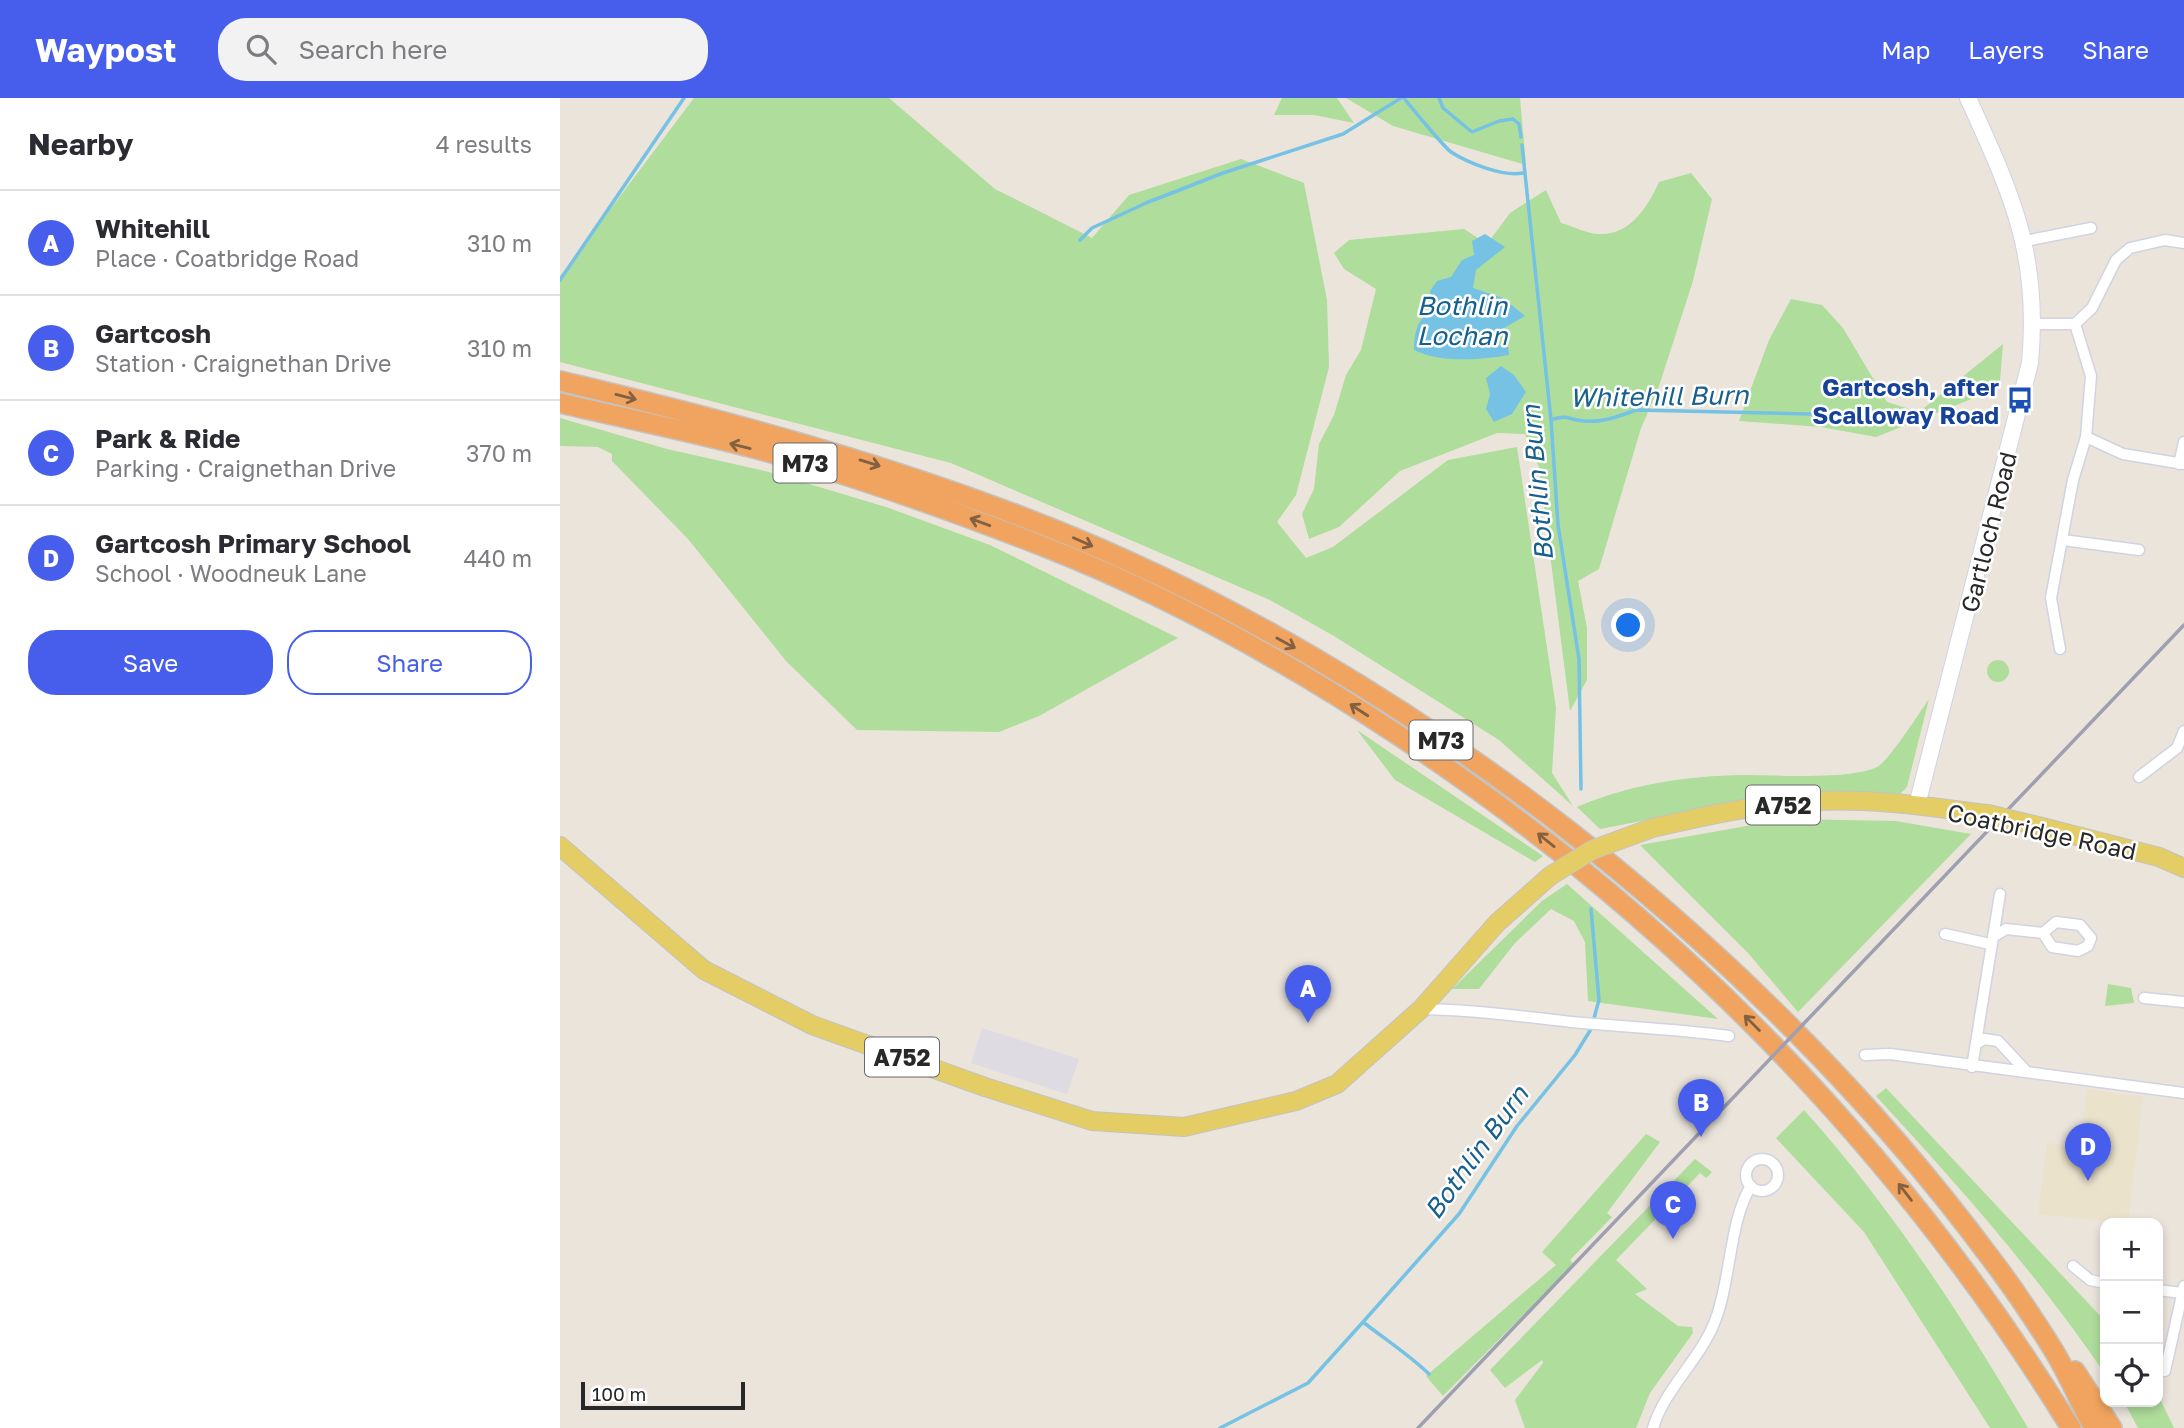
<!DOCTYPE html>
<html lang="en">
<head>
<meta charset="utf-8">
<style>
  :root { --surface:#fff; --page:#f2f2f3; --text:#2b2b33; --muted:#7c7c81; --line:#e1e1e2; --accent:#465eeb }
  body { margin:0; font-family:"Golos Text",sans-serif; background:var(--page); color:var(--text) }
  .controls { position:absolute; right:21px; bottom:21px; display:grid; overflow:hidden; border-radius:14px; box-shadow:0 4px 10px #0003 }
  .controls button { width:63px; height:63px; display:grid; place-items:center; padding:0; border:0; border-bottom:2px solid var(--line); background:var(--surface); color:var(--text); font:35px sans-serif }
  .scale { position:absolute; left:21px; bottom:18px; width:164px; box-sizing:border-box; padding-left:7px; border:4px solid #282828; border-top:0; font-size:19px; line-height:24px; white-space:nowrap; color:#282828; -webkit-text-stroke:5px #fff; paint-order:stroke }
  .you { position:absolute; left:1069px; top:528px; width:24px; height:24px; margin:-18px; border:5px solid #fff; border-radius:50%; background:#1a73e8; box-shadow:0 0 0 10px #1a73e833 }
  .badge { display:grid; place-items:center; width:46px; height:46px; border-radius:50%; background:var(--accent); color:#fff; font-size:23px; font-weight:700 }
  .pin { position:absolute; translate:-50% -58px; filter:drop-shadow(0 2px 4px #0008) }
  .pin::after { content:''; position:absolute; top:37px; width:24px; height:21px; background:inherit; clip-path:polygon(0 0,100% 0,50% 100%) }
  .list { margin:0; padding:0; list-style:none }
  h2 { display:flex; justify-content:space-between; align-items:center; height:91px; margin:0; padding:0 28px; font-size:30px }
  h2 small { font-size:23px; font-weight:400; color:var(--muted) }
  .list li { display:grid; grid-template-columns:46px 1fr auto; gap:21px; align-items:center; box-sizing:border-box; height:105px; padding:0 28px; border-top:2px solid var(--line) }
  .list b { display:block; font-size:26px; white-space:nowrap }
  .list p { margin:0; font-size:23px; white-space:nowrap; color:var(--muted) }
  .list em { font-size:23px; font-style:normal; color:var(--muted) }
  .actions { display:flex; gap:14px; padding:21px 28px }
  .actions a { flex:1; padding:16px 0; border:2px solid var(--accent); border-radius:28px; text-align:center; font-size:24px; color:var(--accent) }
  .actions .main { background:var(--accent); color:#fff }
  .icon { flex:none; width:38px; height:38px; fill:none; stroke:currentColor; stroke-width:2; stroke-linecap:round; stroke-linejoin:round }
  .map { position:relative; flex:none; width:1624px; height:1330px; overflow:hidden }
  header { display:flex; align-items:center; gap:42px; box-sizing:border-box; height:98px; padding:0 35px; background:var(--accent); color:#fff }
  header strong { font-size:33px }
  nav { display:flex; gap:38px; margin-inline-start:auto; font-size:24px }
  .search { width:490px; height:63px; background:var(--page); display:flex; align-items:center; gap:18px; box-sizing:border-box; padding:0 24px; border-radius:28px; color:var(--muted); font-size:26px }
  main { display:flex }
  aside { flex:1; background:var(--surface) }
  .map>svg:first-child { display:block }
  .industrial { fill:#dedbe3 }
  .education { fill:#eae2cb }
  .green { fill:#afdd9b }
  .water { fill:#75c2e5 }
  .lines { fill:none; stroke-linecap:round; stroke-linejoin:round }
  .stream { stroke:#75c2e5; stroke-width:3.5 }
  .street-casing { stroke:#d1d3e0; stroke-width:13 }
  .secondary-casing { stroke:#d1d3e0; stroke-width:18 }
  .primary-casing { stroke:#c3c3c3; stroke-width:20 }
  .highway-casing { stroke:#c3c3c3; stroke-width:22 }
  .street { stroke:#fff; stroke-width:10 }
  .secondary { stroke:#fff; stroke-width:16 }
  .primary { stroke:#e5cd65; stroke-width:18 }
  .highway { stroke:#f1a45f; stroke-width:19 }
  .rail { stroke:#9ea0b1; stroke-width:3.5 }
  .primary-bridge-casing { stroke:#c3c3c3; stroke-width:20; stroke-linecap:butt }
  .primary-bridge { stroke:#e5cd65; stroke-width:18 }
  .oneway { stroke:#826041 }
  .labels { text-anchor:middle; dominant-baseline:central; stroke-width:5; stroke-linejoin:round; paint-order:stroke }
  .shield { fill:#fff; stroke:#686868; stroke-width:2 }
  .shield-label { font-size:23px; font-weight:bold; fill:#282828 }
  .transit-label { font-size:24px; font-weight:bold; fill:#164399; stroke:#fff; text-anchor:end }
  .street-label { font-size:24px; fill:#282828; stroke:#fff }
  .water-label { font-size:26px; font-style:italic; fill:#17608e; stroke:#fff }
</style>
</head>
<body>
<header>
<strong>Waypost</strong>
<div class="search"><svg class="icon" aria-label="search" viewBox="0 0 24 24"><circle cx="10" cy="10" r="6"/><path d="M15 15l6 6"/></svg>Search here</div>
<nav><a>Map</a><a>Layers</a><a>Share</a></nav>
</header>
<main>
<aside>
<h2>Nearby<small>4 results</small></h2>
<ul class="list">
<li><span class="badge">A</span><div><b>Whitehill</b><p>Place · Coatbridge Road</p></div><em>310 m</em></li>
<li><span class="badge">B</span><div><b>Gartcosh</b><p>Station · Craignethan Drive</p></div><em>310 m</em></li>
<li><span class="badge">C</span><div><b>Park &amp; Ride</b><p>Parking · Craignethan Drive</p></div><em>370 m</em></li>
<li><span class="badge">D</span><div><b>Gartcosh Primary School</b><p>School · Woodneuk Lane</p></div><em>440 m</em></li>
</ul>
<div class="actions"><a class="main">Save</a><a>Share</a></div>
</aside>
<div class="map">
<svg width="1624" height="1330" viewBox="0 0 1624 1330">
  <rect width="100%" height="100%" fill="#eae4db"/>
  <path class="industrial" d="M422 930 519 961 507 996 411 965Z"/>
  <path class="education" d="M1527 991 1583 999 1568 1125 1478 1116 1487 1045 1520 1049Z"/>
  <path class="green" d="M134 0H329L435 91 532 140 569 97 681 61 744 85 767 202 769 269 736 397 717 424 746 460 773 449 888 362 957 349 996 610 992 675 1013 708 939 642 774 538 710 502 391 365 0 264V178Z
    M722 0H777L794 25 754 17H714Z
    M786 0H960L966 67 833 28Z
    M1131 75 1152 101 1133 183 1097 294 1081 330 1039 471 1018 483 1027 530V582L1010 613 979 369 965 336 937 335 840 373 779 429 749 441 742 416 754 391 759 346 774 317 786 277 801 252 816 191 784 171 774 155 789 142 904 131 927 146 950 115 986 92 1001 125C1013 128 1027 136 1039 136 1070 138 1088 108 1099 84Z
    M1231 201 1262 207 1283 230 1327 304 1359 314 1443 246 1440 283 1414 300 1316 339 1261 329 1179 323 1209 242Z
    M0 320 107 351 209 374 326 409 430 447 618 540 479 618 439 634 297 632 226 563 128 441 52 363V356L38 349 0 348Z
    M1427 573a11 11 0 1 1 22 0a11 11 0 1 1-22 0Z
    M1369 601 1347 689 1340 696 1240 692 1040 731 1017 709C1071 686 1126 678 1184 677 1216 677 1291 682 1317 669 1328 664 1360 614 1369 601Z
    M797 632 983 758 975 764 835 682Z
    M1226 721 1336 723 1411 736 1238 914 1188 855 1080 747Z
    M1007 786 1158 921 1028 903 1025 844 1014 823 991 811 955 845 919 891H892L982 803Z
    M1548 886 1571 890 1574 905 1545 908Z
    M1326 990 1545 1223V1276C1477 1176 1398 1087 1316 998Z
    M1244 1012C1331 1109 1402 1218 1468 1330H1430L1304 1134 1216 1040Z
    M1086 1036 1100 1044 1047 1115 1052 1119 1010 1162 1014 1166 883 1298 866 1278 996 1167 982 1154Z
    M1135 1061 1152 1074 1146 1080 1140 1075 1056 1162 1087 1191 1075 1196 1118 1228 1132 1229 1133 1235 1090 1295 1076 1330H965L955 1302 983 1265 982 1262 945 1290 930 1272Z
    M1598 1297 1614 1330H1578L1564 1304H1598Z"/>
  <path class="water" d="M925 136 945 149 916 172 913 190 943 200 965 218 932 237V246L948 249 949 257C921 262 879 265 854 252 854 233 858 223 871 210L870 193 877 183 891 179 902 162 914 157 912 143Z
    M941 268 954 277 966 294 952 316 934 324 926 311 930 296 926 280Z"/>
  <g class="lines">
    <path class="stream" d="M844 0C850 8 885 50 891 54 908 65 943 79 963 75
      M879 0 883 10 912 34 939 23 953 21 959 26 961 39
      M962 47 991 322 998 427 1019 561 1021 691
      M520 142 532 130 586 105 663 75 783 36 841 0
      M0 182 124 0
      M991 322C1009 316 1008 322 1024 323 1041 325 1060 318 1076 312L1334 318
      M869 1276C848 1256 826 1242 803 1224L899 1116 957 1028 1015 957 1031 931 1039 902 1031 811
      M660 1330 748 1285 803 1224"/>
    <g class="street-casing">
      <path id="street" d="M1465 143 1531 130
        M1474 226H1515L1532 210 1556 162 1570 150 1605 142 1624 145
        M1526 339 1563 356 1624 366
        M1619 366 1624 344
        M1503 442 1579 452
        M1500 551 1491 500 1513 382 1526 339 1531 278 1515 226
        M1579 679 1617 650 1624 633
        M1385 836 1430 846
        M1433 839 1446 831 1483 835 1496 824 1520 827 1531 840 1528 848 1518 853 1492 849 1483 835
        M1584 900 1624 904
        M861 911C913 912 961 918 1012 924 1065 929 1117 931 1169 938
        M1416 946 1424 941 1438 943 1467 974
        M1305 957 1330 956 1624 995
        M1412 969 1440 796
        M1186 1077a16 16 0 1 1 32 0a16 16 0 1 1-32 0Z
        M1513 1168 1530 1182 1545 1185
        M1598 1192 1622 1195
        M1605 1273 1624 1188
        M1093 1330C1105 1290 1140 1262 1155 1223 1171 1183 1169 1123 1191 1088"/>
    </g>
    <g class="secondary-casing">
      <path id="secondary" d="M1357 707 1470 265C1480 156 1452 97 1408 0"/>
    </g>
    <g class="primary-casing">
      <path id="primary" d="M1482 729 1599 759 1624 770
        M1092 730C1145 718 1201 705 1256 703 1313 700 1371 709 1428 716
        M0 748 144 872 252 927 425 989 532 1023 624 1029 736 1003 777 986 861 911 937 825 990 778"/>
    </g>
    <g class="highway-casing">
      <path id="highway" d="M0 283C166 322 329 366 488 429 847 572 1199 849 1429 1158 1452 1188 1474 1221 1494 1253 1509 1278 1520 1305 1534 1330
        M0 305C76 323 154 338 230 360 314 385 398 415 480 447 606 496 726 563 838 637 1111 817 1340 1052 1511 1330
        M1515 1273 1552 1330"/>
    </g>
    <use href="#street" class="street"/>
    <use href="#secondary" class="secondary"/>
    <use href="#primary" class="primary"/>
    <use href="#highway" class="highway"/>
    <path class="rail" d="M858 1330 1624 527"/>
    <g class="primary-bridge-casing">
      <path id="primary-bridge" d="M1428 716 1482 729
        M990 778 1032 752 1092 730"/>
    </g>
    <use href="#primary-bridge" class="primary-bridge"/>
  </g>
  <defs><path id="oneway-shaft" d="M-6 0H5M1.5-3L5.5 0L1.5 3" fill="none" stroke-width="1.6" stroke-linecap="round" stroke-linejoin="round" transform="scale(1.75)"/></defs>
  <g class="oneway">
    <use href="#oneway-shaft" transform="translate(66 299) rotate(14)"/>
    <use href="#oneway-shaft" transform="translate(180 348) rotate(-166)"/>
    <use href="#oneway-shaft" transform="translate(310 365) rotate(17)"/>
    <use href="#oneway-shaft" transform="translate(420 424) rotate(-160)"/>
    <use href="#oneway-shaft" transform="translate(523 444) rotate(24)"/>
    <use href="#oneway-shaft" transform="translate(726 545) rotate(29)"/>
    <use href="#oneway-shaft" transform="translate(799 612) rotate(-147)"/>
    <use href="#oneway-shaft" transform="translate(986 742) rotate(-141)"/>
    <use href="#oneway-shaft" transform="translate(1192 925) rotate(-135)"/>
    <use href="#oneway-shaft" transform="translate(1345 1094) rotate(-128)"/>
  </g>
  <defs>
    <g id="bus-bare" transform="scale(2.1)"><path d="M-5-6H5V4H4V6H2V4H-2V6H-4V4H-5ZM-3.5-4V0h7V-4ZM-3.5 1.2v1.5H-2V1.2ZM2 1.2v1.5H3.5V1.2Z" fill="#1a4fb4" stroke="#fff" stroke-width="2.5" paint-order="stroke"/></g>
  </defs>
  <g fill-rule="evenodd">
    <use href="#bus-bare" x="1460" y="302"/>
  </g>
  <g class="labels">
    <g class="shield">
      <rect x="213.5" y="345.5" width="63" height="39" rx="5"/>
      <rect x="849.5" y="622.5" width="63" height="39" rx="5"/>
      <rect x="1186" y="687.5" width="74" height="39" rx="5"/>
      <rect x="305" y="939.5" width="74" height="39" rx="5"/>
    </g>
    <g class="shield-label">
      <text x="245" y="365">M73</text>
      <text x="881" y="642">M73</text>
      <text x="1223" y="707">A752</text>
      <text x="342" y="959">A752</text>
    </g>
    <g class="transit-label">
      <text x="1439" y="288">Gartcosh, after<tspan x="1439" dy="28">Scalloway Road</tspan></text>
    </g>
    <g class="street-label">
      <text transform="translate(1428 434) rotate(-76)">Gartloch Road</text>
      <text transform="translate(1482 733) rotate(12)">Coatbridge Road</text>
    </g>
    <g class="water-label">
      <text x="902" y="207">Bothlin<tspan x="902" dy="30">Lochan</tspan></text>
      <text transform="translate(1099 298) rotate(-1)">Whitehill Burn</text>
      <text transform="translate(977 385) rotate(-95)">Bothlin Burn</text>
      <text transform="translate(916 1054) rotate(-54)">Bothlin Burn</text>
    </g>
  </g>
</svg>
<div class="controls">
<button>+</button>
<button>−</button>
<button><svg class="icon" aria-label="locate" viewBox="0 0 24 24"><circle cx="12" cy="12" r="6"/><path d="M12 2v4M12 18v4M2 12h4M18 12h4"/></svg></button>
</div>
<div class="scale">100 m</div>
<div class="you"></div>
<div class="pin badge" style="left:748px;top:925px">A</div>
<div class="pin badge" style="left:1141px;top:1039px">B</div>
<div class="pin badge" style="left:1113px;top:1141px">C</div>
<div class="pin badge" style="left:1528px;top:1083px">D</div>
</div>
</main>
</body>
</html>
